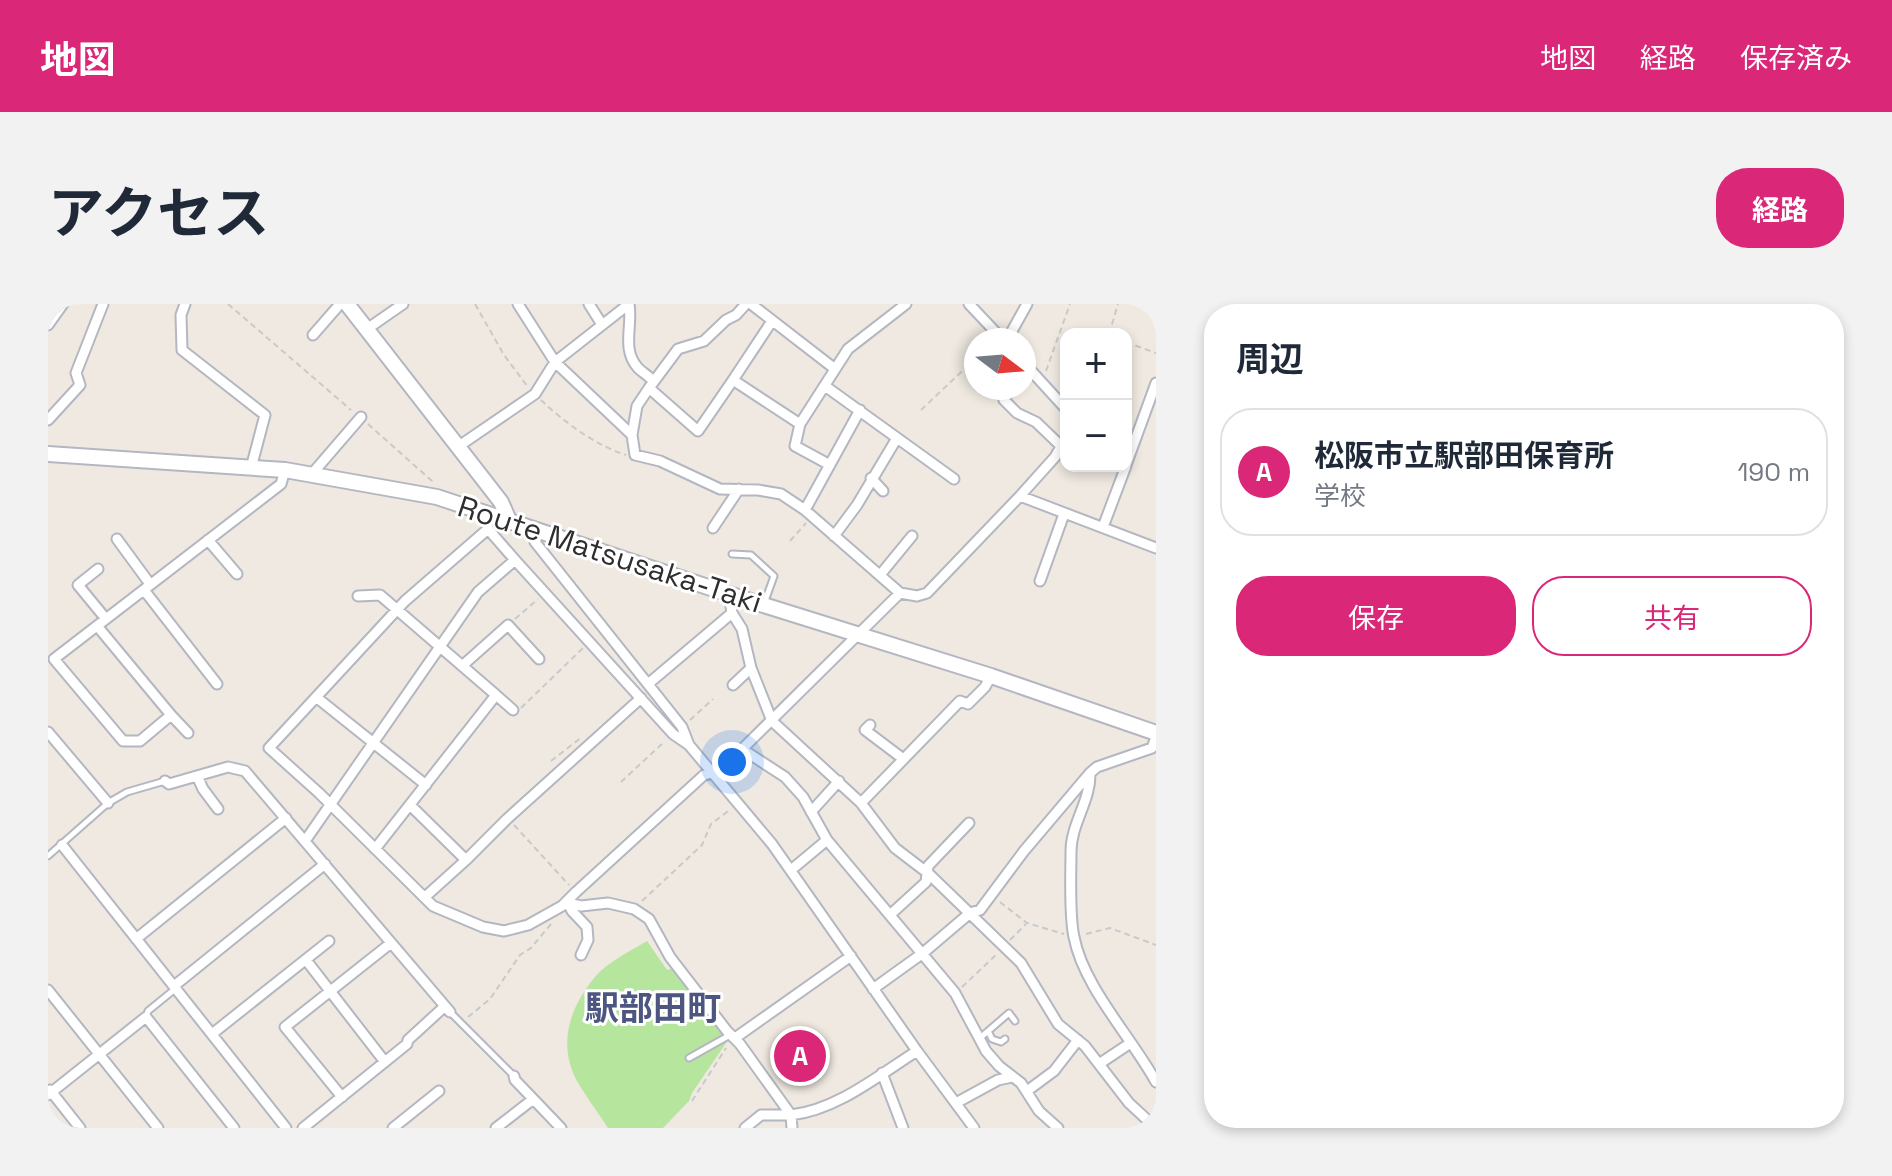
<!DOCTYPE html>
<html lang="ja">
<head>
<meta charset="utf-8">
<style>
  :root { --surface:#fff; --page:#f2f2f3; --text:#1f2937; --muted:#747a83; --line:#e0e1e3; --accent:#db2777 }
  body { margin:0; font-family:"Space Grotesk","Noto Sans JP",sans-serif; background:var(--page); color:var(--text) }
  .controls { position:absolute; right:24px; top:24px; display:grid; overflow:hidden; border-radius:16px; box-shadow:0 4px 12px #0003 }
  .controls button { width:72px; height:72px; display:grid; place-items:center; padding:0; border:0; border-bottom:2px solid var(--line); background:var(--surface); color:var(--text); font:40px sans-serif }
  .compass { position:absolute; left:916px; top:24px; width:72px; height:72px; border-radius:50%; background:var(--surface); box-shadow:0 4px 12px #0003; rotate:106deg }
  .you { position:absolute; left:684px; top:458px; width:28px; height:28px; margin:-20px; border:6px solid #fff; border-radius:50%; background:#1a73e8; box-shadow:0 0 0 12px #1a73e833 }
  .badge { display:grid; place-items:center; width:52px; height:52px; border-radius:50%; background:var(--accent); color:#fff; font-size:26px; font-weight:700 }
  .pin { position:absolute; translate:-50% -50%; border:4px solid #fff; box-shadow:0 2px 8px #0006 }
  .list { margin:0; padding:0; list-style:none }
  h2 { display:flex; justify-content:space-between; align-items:center; height:104px; margin:0; padding:0 32px; font-size:34px }
  h2 small { font-size:26px; font-weight:400; color:var(--muted) }
  .list li { display:grid; grid-template-columns:52px 1fr auto; gap:24px; align-items:center; box-sizing:border-box; height:128px; margin:0 16px 16px; padding:0 16px; border:2px solid var(--line); border-radius:32px }
  .list b { display:block; font-size:30px; white-space:nowrap }
  .list p { margin:0; font-size:26px; white-space:nowrap; color:var(--muted) }
  .list em { font-size:26px; font-style:normal; color:var(--muted) }
  .actions { display:flex; gap:16px; padding:24px 32px }
  .actions a { flex:1; padding:18px 0; border:2px solid var(--accent); border-radius:32px; text-align:center; font-size:28px; color:var(--accent) }
  .actions .main { background:var(--accent); color:#fff }
  .map { position:relative; flex:none; width:1108px; height:824px; overflow:hidden; border-radius:32px }
  header { display:flex; align-items:center; gap:48px; box-sizing:border-box; height:112px; padding:0 40px; background:var(--accent); color:#fff }
  header strong { font-size:38px }
  nav { display:flex; gap:44px; margin-inline-start:auto; font-size:28px }
  .intro { display:flex; align-items:center; justify-content:space-between; box-sizing:border-box; height:192px; padding:0 48px }
  h1 { margin:0; font-size:56px }
  .button { padding:20px 36px; border-radius:32px; background:var(--accent); color:#fff; font-size:28px; font-weight:700 }
  main { display:flex; gap:48px; padding:0 48px }
  aside { flex:1; background:var(--surface); border-radius:32px; box-shadow:0 4px 12px #0003 }
  .map>svg:first-child { display:block }
  .green { fill:#b6e59e }
  .lines { fill:none; stroke-linecap:round; stroke-linejoin:round }
  .service-casing { stroke:#b4b7c1; stroke-width:9 }
  .minor-casing { stroke:#b4b7c1; stroke-width:13 }
  .secondary-casing { stroke:#b4b7c1; stroke-width:18 }
  .path { stroke:#c9c9c9; stroke-width:2; stroke-dasharray:6 4; stroke-linecap:butt }
  .service { stroke:#fff; stroke-width:5 }
  .minor { stroke:#fff; stroke-width:9 }
  .secondary { stroke:#fff; stroke-width:14 }
  .labels { text-anchor:middle; dominant-baseline:central; stroke-width:6; stroke-linejoin:round; paint-order:stroke }
  .street-label { font-size:30px; fill:#2e2e2e; stroke:#fff }
  .quarter-label { font-size:34px; font-weight:bold; fill:#4d5680; stroke:#fff }
</style>
</head>
<body>
<header>
<strong>地図</strong>
<nav><a>地図</a><a>経路</a><a>保存済み</a></nav>
</header>
<div class="intro"><h1>アクセス</h1><a class="button">経路</a></div>
<main>
<div class="map">
<svg width="1108" height="824" viewBox="0 0 1108 824">
  <rect width="100%" height="100%" fill="#efe9e1"/>
  <path class="green" d="M599 637 619 666 628 663 680 736 644 789 641 797 615 824H560C550 808 538 793 529 777 509 740 522 703 547 673 559 658 583 647 599 637Z"/>
  <g class="lines">
    <g class="service-casing">
      <path id="service" d="M684 250 703 251 726 272 716 300
        M0 552 60 499 79 488 117 477
        M403 709 466 772
        M98 713 100 707 127 685
        M940 727 944 735 953 738 957 735
        M932 734 961 709 967 717
        M641 754 682 731"/>
    </g>
    <g class="minor-casing">
      <path id="minor" d="M137 0 133 11 134 46 217 111 203 164
        M470 0 507 58 584 131 589 102 601 84
        M541 0 553 19
        M581 0C585 22 573 45 590 64 595 69 601 72 605 77
        M698 0 688 11 678 16 656 37 630 45 601 84 650 127 685 76 752 120
        M703 0 787 65
        M921 0 955 36
        M0 21 15 0
        M319 25 355 0
        M265 31 292 0
        M959 36 979 0
        M976 59 1018 105
        M685 76 724 17
        M777 82 906 175
        M963 84 956 96 969 109 988 118 1013 142
        M0 116 32 81 28 69 55 0
        M584 131 587 151 612 157 672 185 710 186 733 190 757 206 812 106
        M411 142 487 90 507 58 581 0
        M782 161 747 142 752 120 800 45 858 0
        M1078 161 1108 79
        M263 171 313 113
        M823 174 835 187
        M972 192 1108 244
        M757 206 852 289
        M438 209 440 225 467 256 625 430 641 441 724 540 869 747 926 824
        M1055 223 1078 162
        M665 224 691 185
        M440 225 357 297 221 444 271 489 385 602 435 623 456 627 480 621 514 602 528 588 656 471 673 466 852 289 869 292 879 289 972 192 1007 153 1018 134
        M492 225 487 238 634 423 641 441
        M786 232 809 201 849 134
        M69 235 102 280
        M160 236 189 270
        M50 265 30 281 58 315
        M832 271 864 232
        M992 277 1016 210
        M96 286 169 380
        M681 289 684 309 694 325 703 364 724 417 813 499 847 544 881 570 973 659 1010 720 1037 742 1081 799 1108 824
        M310 292 332 291 448 391
        M50 323 123 411 92 437H75L6 355 233 180 237 166
        M414 362 460 321 491 355
        M600 380 684 309
        M685 381 703 364
        M268 393 378 481
        M123 411 140 429
        M822 421 817 426 854 454
        M0 428 60 499
        M694 445 737 473 755 493 779 536 907 689 938 747 951 762 973 779 991 807 1010 824
        M1042 469C1043 496 1023 520 1023 547 1023 571 1021 611 1026 633 1035 682 1084 734 1108 778
        M149 472 155 485 170 505
        M117 477 121 480 180 463 197 467 402 708
        M813 499 912 397 920 400 937 383 943 372
        M362 501 418 556 377 593
        M763 508 791 477
        M257 537 430 288 467 256
        M14 541 238 824
        M327 545 448 391 465 406
        M418 556 459 515 593 394
        M743 566 779 536
        M520 599 533 602 560 599 586 605 601 615 622 653 679 727 692 740 743 811C789 806 831 771 869 747
        M520 599 524 607 539 623 540 636 533 651
        M843 610 878 578 880 562 921 519
        M88 635 238 514
        M258 656 337 758
        M126 682 277 560
        M825 685 875 649 922 609 932 606 976 547 1042 469 1049 463 1104 444 1108 433
        M0 686 110 824
        M164 730 281 637
        M687 734 803 652
        M1051 760 1078 742
        M834 769 855 824
        M466 772 467 776 513 824
        M2 786 32 824
        M979 787 1006 767 1030 736
        M0 791 98 713 186 824
        M294 793 237 723 343 639
        M908 799 950 776 964 773
        M255 824 359 740 360 736 396 703
        M345 824 391 787
        M448 824 484 796
        M697 824 713 811H743L744 824"/>
    </g>
    <g class="secondary-casing">
      <path id="secondary" d="M299 0 453 198 460 214
        M0 150 237 166 389 193 690 293 943 372 1108 429"/>
    </g>
    <path class="path" d="M180 0 303 106
      M427 0 456 51 480 83
      M1061 30 1070 0
      M1078 38 1108 49
      M998 67 1022 0
      M493 96C516 118 547 141 578 151
      M873 106 928 54
      M320 120 384 177 385 181
      M742 237 758 219
      M467 315 490 295
      M473 404 535 344
      M642 416 665 395
      M503 457 534 433
      M573 478 616 438
      M466 521 521 581
      M594 597 654 541 663 520 683 505
      M952 598 979 619 1016 630
      M1038 630 1062 624 1108 641
      M962 636 978 620
      M914 683 950 649
      M420 713 442 695 472 651 483 644 503 620
      M644 797 678 744"/>
    <use href="#service" class="service"/>
    <use href="#minor" class="minor"/>
    <use href="#secondary" class="secondary"/>
  </g>
  <g class="labels">
    <g class="street-label">
      <text transform="translate(562 250) rotate(18)">Route Matsusaka-Taki</text>
    </g>
    <g class="quarter-label">
      <text x="605" y="704">駅部田町</text>
    </g>
  </g>
</svg>
<div class="controls">
<button>+</button>
<button>−</button>
</div>
<svg class="compass" viewBox="-18 -18 36 36"><path d="M0-13l5 13h-10z" fill="#e53935"/><path d="M0 13l5-13h-10z" fill="#747a83"/></svg>
<div class="you"></div>
<div class="pin badge" style="left:752px;top:752px">A</div>
</div>
<aside>
<h2>周辺<small></small></h2>
<ul class="list">
<li><span class="badge">A</span><div><b>松阪市立駅部田保育所</b><p>学校</p></div><em>190 m</em></li>
</ul>
<div class="actions"><a class="main">保存</a><a>共有</a></div>
</aside>
</main>
</body>
</html>
